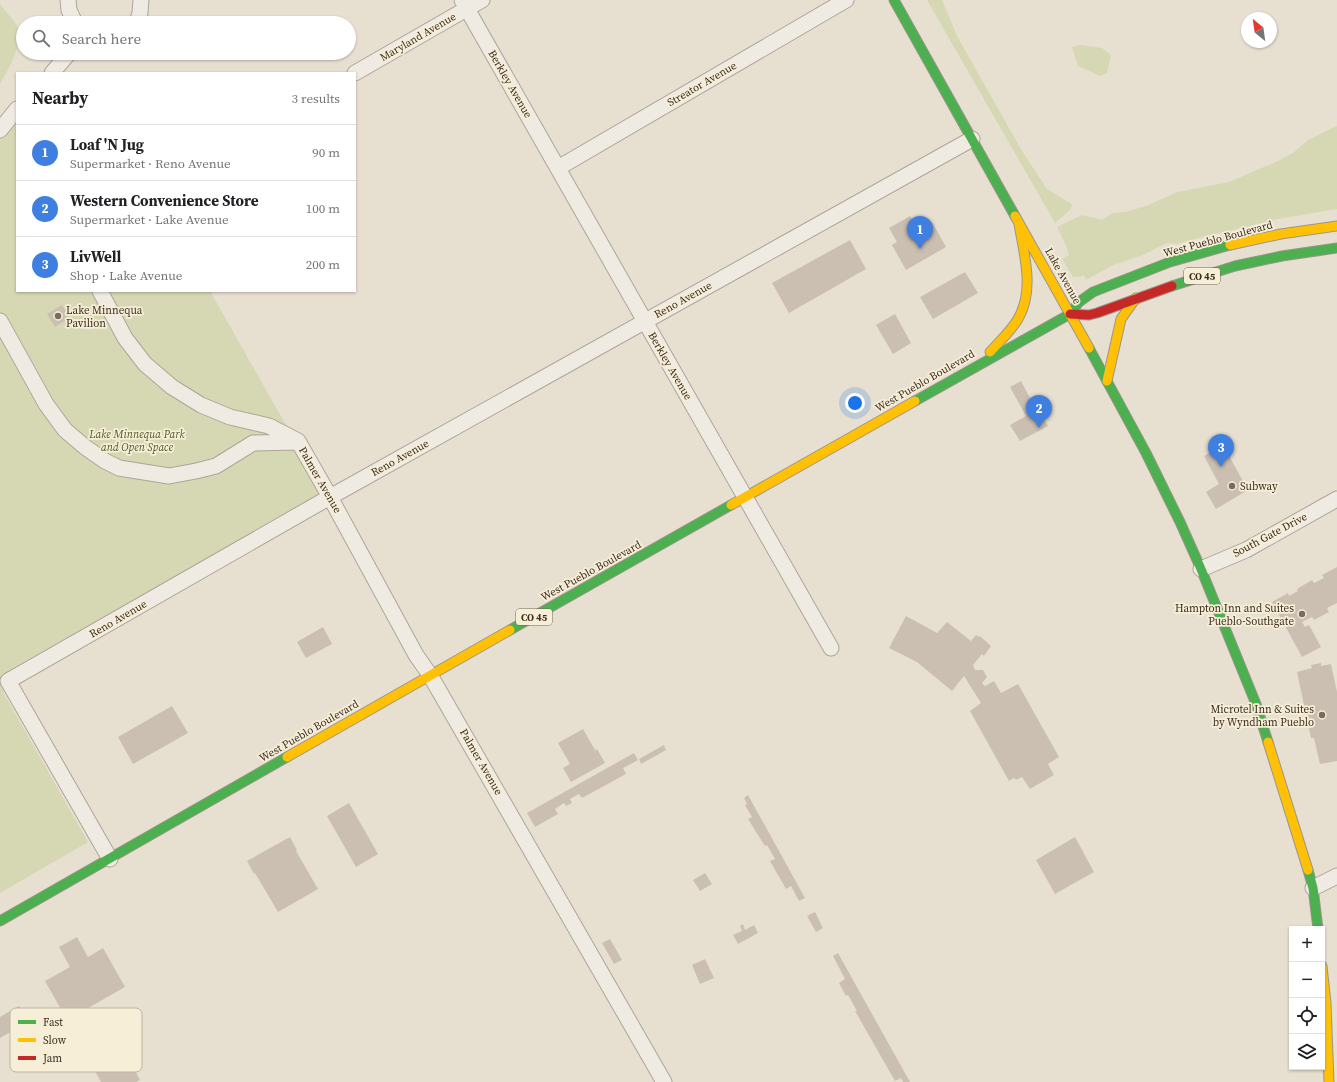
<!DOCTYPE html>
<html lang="en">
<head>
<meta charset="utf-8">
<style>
  :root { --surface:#fff; --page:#f2f2f2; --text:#202124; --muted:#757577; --line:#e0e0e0; --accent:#ea580c }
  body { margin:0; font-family:"Source Serif 4",serif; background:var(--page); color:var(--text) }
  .controls { position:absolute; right:12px; bottom:12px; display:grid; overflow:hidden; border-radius:0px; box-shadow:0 1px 3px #0004 }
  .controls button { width:36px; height:36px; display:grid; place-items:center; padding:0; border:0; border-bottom:1px solid var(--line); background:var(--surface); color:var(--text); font:20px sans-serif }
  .compass { position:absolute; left:1241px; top:12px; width:36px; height:36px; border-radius:50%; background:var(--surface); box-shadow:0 1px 3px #0004; rotate:331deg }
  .you { position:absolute; left:855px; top:403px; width:14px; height:14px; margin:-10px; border:3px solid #fff; border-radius:50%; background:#1a73e8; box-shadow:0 0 0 6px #1a73e833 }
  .badge { display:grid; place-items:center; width:26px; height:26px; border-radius:50%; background:var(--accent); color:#fff; font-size:13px; font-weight:700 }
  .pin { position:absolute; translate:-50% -33px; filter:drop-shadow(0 1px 2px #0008) }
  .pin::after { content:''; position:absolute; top:21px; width:14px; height:12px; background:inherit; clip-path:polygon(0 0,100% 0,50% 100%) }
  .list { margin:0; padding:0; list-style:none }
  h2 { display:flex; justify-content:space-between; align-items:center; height:52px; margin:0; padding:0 16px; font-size:17px }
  h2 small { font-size:13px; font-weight:400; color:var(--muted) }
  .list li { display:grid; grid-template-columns:26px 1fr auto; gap:12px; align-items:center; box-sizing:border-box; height:56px; padding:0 16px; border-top:1px solid var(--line) }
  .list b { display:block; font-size:15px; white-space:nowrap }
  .list p { margin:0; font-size:13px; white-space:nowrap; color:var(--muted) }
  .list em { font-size:13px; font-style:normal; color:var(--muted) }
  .icon { flex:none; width:22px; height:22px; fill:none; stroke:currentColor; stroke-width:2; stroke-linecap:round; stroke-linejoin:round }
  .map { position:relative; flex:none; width:1337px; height:1082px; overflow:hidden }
  .search { position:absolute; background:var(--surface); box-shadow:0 1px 3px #0004; left:16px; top:16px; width:340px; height:44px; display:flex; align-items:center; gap:10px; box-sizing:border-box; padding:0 14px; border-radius:22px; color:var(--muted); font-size:15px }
  .panel { position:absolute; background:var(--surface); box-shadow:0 1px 3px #0004; left:16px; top:72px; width:340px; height:220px; border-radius:0px }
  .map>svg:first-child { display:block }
  .green { fill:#d6d7b3 }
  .building { fill:#cbbfb2 }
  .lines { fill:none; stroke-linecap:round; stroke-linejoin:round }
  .street-casing { stroke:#ada599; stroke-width:17 }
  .fast-casing { stroke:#9c958a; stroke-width:11 }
  .slow-casing { stroke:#9c958a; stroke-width:11 }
  .jam-casing { stroke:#9c958a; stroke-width:11 }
  .street { stroke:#efebe3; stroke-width:15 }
  .fast { stroke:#4caf50; stroke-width:9 }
  .slow { stroke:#ffc107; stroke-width:9 }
  .jam { stroke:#c62828; stroke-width:9 }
  .poi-dot { fill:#786c5e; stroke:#f7eed8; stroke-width:1.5 }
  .labels { text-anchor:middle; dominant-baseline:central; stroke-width:3.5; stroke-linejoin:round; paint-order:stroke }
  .shield { fill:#f7eed8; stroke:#756857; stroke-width:1 }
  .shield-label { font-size:10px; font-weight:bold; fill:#3d2e20 }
  .street-label { font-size:11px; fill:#3d2e20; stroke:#f7eed8 }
  .poi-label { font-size:11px; fill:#3d2e20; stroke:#f7eed8; text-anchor:start }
  .park-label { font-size:11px; font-style:italic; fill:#4d5a26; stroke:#f7eed8 }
  .key { fill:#f7eed8; stroke:#bfb4a1; stroke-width:1 }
  .key-label { font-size:11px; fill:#3d2e20 }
</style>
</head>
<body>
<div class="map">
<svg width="1337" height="1082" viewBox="0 0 1337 1082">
  <rect width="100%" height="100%" fill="#e7e0d1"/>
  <path class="green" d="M927 0H942L957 36 1022 151 1047 189 1072 204 1071 209 1055 223Z
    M0 4C5 12 13 18 17 26 25 42 8 70 0 84Z
    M1080 45 1102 48 1111 55 1107 73 1100 76 1078 66 1072 47Z
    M17 123V291H210L325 494 285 514 9 670 3 692 88 842 0 893V138Z
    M1337 126V209L1278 219 1198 238 1178 244 1167 243 1143 255 1113 265 1086 280 1084 275 1080 277H1073L1062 259 1069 255 1067 248 1057 227 1082 215 1102 220 1113 213 1125 212 1146 206 1178 192 1229 182 1278 161 1293 153 1308 140Z"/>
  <path class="building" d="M910 216 918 230 932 222 946 247 906 270 892 245 897 242 889 228Z
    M850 240 866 269 789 313 772 283Z
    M965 272 978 293 933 319 920 297Z
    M62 305 69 318 55 327 47 314Z
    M895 314 911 343 893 354 876 325Z
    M1021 381 1036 410 1038 409 1048 426 1020 441 1010 425 1026 416 1010 387Z
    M1223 445 1248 490 1216 509 1206 492 1219 484 1204 456Z
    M1337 567V603L1327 608 1329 612 1314 620 1312 617 1302 622 1305 627 1309 625 1321 647 1302 657 1272 602 1288 593 1289 596 1298 591 1297 589 1312 580 1314 583 1324 578 1322 575Z
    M906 616 937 633 947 622 971 641 976 635 979 637 980 636 991 646 984 656 982 654 973 665 975 670H983L987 677 982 683 985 686 994 681 1001 693 1018 684 1059 757 1048 764 1054 775 1030 789 1022 777 1016 780 1014 778 1009 781 970 711 981 703 964 676 952 691 917 662 889 648Z
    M323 627 332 644 306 658 297 642Z
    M1321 663V666L1331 664 1337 692V761L1320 764 1314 738H1311L1297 672 1312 668 1311 665Z
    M172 706 188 733 133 764 118 737Z
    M583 729 595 750 597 749 605 763 571 782 563 768 570 764 558 743Z
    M664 745 666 750 641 764 639 759Z
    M634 753 638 760 623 768 626 774 582 798 579 794 570 799 572 803 566 806 564 803 555 809 558 814 535 827 527 813Z
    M748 795 805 898 799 901 791 886 786 889 770 861 775 859 767 845 765 846 748 819 752 817 745 805 747 804 744 798Z
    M349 803 378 854 356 867 327 816Z
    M290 837 297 850 296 851 318 889 278 912 255 873 254 874 247 861Z
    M1075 837 1094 872 1055 894 1036 860Z
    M705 873 712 884 700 891 693 880Z
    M815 912 823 928 816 932 807 916Z
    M743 924 745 930 754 925 758 933 738 944 733 935 742 931 740 926Z
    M77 937 88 957 103 948 125 987 67 1020 45 981 70 967 59 947Z
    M610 939 622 960 614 964 602 943Z
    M838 953 910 1082H903L901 1078 895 1081 855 1011H857L848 995 846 996 839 983 845 979 833 956Z
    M705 959 714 978 700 984 692 965Z
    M19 1006 28 1022 0 1038V1017Z
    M122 1047 140 1080 136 1082H101L91 1064Z"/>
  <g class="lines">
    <g class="street-casing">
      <path id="street" d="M68 0 69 10 75 23
        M462 0 831 648
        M137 23 140 13 141 0
        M52 73 69 53
        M355 73 482 0
        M0 130 17 109
        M558 168 846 0
        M100 291 125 338 145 364 172 387 201 405 230 417 269 426 298 441 330 497 416 655 430 675 664 1082
        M0 321 46 404 65 430 85 447 105 461 119 468 169 476 196 471 216 466 253 443 296 442
        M1201 569 1246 550 1337 499
        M110 859 8 681 330 497 972 139
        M1313 888 1337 876"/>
    </g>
    <g class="fast-casing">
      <path id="fast" d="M894 0 1015 216
        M1172 286 1235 266 1282 256 1337 248
        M1089 348 1146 453 1180 522 1201 569 1256 704 1268 742
        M915 401 1070 314 1079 302 1093 292 1170 262 1230 245
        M510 630 731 505
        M1308 870 1313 888 1318 929
        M0 921 287 757"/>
    </g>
    <g class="slow-casing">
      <path id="slow" d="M1015 216 1089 348
        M1230 245 1281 234 1337 226
        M990 352C1000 341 1011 331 1018 319 1035 290 1024 254 1019 224
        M1107 381 1121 319 1136 298
        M731 505 915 401
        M1268 742 1308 870
        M287 757 510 630
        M1322 966 1326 1003 1329 1082"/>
    </g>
    <g class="jam-casing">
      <path id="jam" d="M1070 314 1089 315 1097 313 1172 286"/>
    </g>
    <use href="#street" class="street"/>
    <use href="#fast" class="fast"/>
    <use href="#slow" class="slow"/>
    <use href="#jam" class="jam"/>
  </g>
  <g class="poi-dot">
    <circle cx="58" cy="316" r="4"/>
    <circle cx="1232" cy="486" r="4"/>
    <circle cx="1302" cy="614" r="4"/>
    <circle cx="1322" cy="715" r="4"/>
  </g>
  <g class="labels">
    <g class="shield">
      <rect x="1184" y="268" width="36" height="16" rx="3"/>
      <rect x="516" y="609" width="36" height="16" rx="3"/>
    </g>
    <g class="shield-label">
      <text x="1202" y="276">CO 45</text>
      <text x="534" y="617">CO 45</text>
    </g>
    <g class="street-label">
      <text transform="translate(418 37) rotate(-30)">Maryland Avenue</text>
      <text transform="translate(510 84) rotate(60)">Berkley Avenue</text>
      <text transform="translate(702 84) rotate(-30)">Streator Avenue</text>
      <text transform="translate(1218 239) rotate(-15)">West Pueblo Boulevard</text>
      <text transform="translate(1063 276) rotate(61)">Lake Avenue</text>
      <text transform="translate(683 300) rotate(-29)">Reno Avenue</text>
      <text transform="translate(670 366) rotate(60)">Berkley Avenue</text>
      <text transform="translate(925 381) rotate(-30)">West Pueblo Boulevard</text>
      <text transform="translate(400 458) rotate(-29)">Reno Avenue</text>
      <text transform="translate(320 480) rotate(60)">Palmer Avenue</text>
      <text transform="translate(1270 535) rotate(-28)">South Gate Drive</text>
      <text transform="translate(591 571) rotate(-29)">West Pueblo Boulevard</text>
      <text transform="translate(118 619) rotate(-30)">Reno Avenue</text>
      <text transform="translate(309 731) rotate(-30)">West Pueblo Boulevard</text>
      <text transform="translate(481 762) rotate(60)">Palmer Avenue</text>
    </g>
    <g class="poi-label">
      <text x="66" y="310">Lake Minnequa<tspan x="66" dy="13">Pavilion</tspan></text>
      <text x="1240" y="486">Subway</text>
      <text x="1294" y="608" text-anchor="end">Hampton Inn and Suites<tspan x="1294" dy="13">Pueblo-Southgate</tspan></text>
      <text x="1314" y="709" text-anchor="end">Microtel Inn &amp; Suites<tspan x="1314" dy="13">by Wyndham Pueblo</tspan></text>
    </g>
    <g class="park-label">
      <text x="137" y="434">Lake Minnequa Park<tspan x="137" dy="13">and Open Space</tspan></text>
    </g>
  </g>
  <rect x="10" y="1008" width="132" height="64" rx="6" class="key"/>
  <rect x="18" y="1020" width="18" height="4" fill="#4caf50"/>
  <rect x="18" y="1038" width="18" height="4" fill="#ffc107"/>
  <rect x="18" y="1056" width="18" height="4" fill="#c62828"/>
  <g class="key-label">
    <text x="43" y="1026">Fast</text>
    <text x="43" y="1044">Slow</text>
    <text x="43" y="1062">Jam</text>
  </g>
</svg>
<div class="controls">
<button>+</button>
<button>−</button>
<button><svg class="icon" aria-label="locate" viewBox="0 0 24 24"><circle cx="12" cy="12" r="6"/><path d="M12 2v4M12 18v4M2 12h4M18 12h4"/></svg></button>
<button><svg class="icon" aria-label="layers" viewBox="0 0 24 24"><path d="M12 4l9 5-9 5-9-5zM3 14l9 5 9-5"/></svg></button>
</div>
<svg class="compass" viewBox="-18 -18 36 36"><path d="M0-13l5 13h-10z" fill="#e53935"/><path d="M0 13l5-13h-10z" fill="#757577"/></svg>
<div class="you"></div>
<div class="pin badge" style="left:920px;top:249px;background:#3f7fe0">1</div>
<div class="pin badge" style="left:1039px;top:428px;background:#3f7fe0">2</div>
<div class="pin badge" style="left:1221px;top:467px;background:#3f7fe0">3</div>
<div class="search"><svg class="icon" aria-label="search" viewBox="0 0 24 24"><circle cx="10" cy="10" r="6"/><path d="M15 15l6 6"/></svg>Search here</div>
<section class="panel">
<h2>Nearby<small>3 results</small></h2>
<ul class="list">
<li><span class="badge" style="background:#3f7fe0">1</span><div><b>Loaf 'N Jug</b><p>Supermarket · Reno Avenue</p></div><em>90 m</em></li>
<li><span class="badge" style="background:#3f7fe0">2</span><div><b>Western Convenience Store</b><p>Supermarket · Lake Avenue</p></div><em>100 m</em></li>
<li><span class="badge" style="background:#3f7fe0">3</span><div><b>LivWell</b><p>Shop · Lake Avenue</p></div><em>200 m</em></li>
</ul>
</section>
</div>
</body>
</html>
